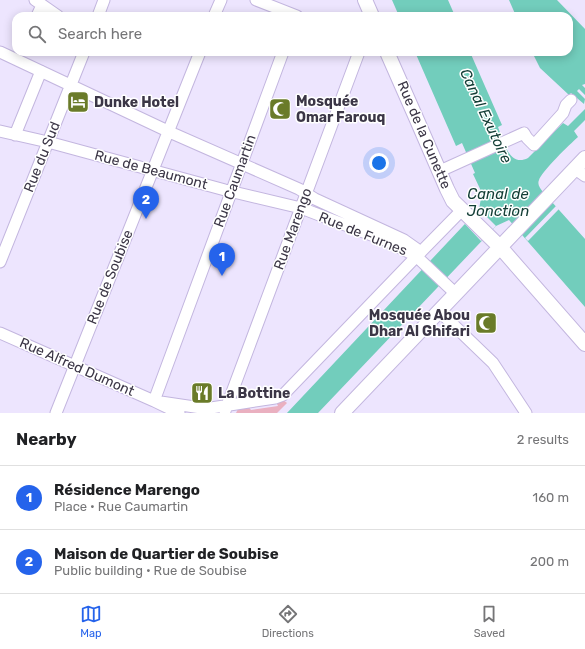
<!DOCTYPE html>
<html lang="en">
<head>
<meta charset="utf-8">
<style>
  :root { --surface:#fff; --page:#f6f6f6; --text:#202124; --muted:#757577; --line:#e0e0e0; --accent:#2563eb }
  body { margin:0; font-family:Rubik,sans-serif; background:var(--page); color:var(--text) }
  .you { position:absolute; left:379px; top:163px; width:14px; height:14px; margin:-10px; border:3px solid #fff; border-radius:50%; background:#1a73e8; box-shadow:0 0 0 6px #1a73e833 }
  .badge { display:grid; place-items:center; width:26px; height:26px; border-radius:50%; background:var(--accent); color:#fff; font-size:13px; font-weight:700 }
  .pin { position:absolute; translate:-50% -33px; filter:drop-shadow(0 1px 2px #0008) }
  .pin::after { content:''; position:absolute; top:21px; width:14px; height:12px; background:inherit; clip-path:polygon(0 0,100% 0,50% 100%) }
  .list { margin:0; padding:0; list-style:none }
  h2 { display:flex; justify-content:space-between; align-items:center; height:52px; margin:0; padding:0 16px; font-size:17px }
  h2 small { font-size:13px; font-weight:400; color:var(--muted) }
  .list li { display:grid; grid-template-columns:26px 1fr auto; gap:12px; align-items:center; box-sizing:border-box; height:64px; padding:0 16px; border-top:1px solid var(--line) }
  .list b { display:block; font-size:15px; white-space:nowrap }
  .list p { margin:0; font-size:13px; white-space:nowrap; color:var(--muted) }
  .list em { font-size:13px; font-style:normal; color:var(--muted) }
  .icon { flex:none; width:22px; height:22px; fill:none; stroke:currentColor; stroke-width:2; stroke-linecap:round; stroke-linejoin:round }
  .map { position:relative; flex:none; width:585px; height:413px; overflow:hidden }
  .search { position:absolute; background:var(--surface); box-shadow:0 2px 10px #0003; left:12px; right:12px; top:12px; height:44px; display:flex; align-items:center; gap:10px; box-sizing:border-box; padding:0 14px; border-radius:12px; color:var(--muted); font-size:15px }
  .sheet { height:180px; background:var(--surface) }
  nav { display:flex; justify-content:space-around; align-items:center; box-sizing:border-box; height:56px; border-top:1px solid var(--line); background:var(--surface); font-size:11px; color:var(--muted) }
  nav a { display:grid; justify-items:center; gap:2px }
  nav .on { color:var(--accent) }
  .map>svg:first-child { display:block }
  .green { fill:#eab0c0 }
  .water { fill:#72cdbc }
  .pier { fill:#ede5fe }
  .lines { fill:none; stroke-linecap:round; stroke-linejoin:round }
  .minor-casing { stroke:#c3b6df; stroke-width:13 }
  .major-casing { stroke:#c3b6df; stroke-width:16 }
  .minor { stroke:#fff; stroke-width:11 }
  .major { stroke:#fff; stroke-width:14 }
  .labels { text-anchor:middle; dominant-baseline:central; stroke-width:3; stroke-linejoin:round; paint-order:stroke }
  .poi-label { font-size:14px; font-weight:bold; fill:#3b3646; stroke:#fff; text-anchor:start }
  .street-label { font-size:14px; fill:#3b3646; stroke:#fff }
  .water-label { font-size:15px; font-style:italic; fill:#123d35; stroke:#fff }
</style>
</head>
<body>
<div class="map">
<svg width="585" height="413" viewBox="0 0 585 413">
  <rect width="100%" height="100%" fill="#ede5fe"/>
  <path class="green" d="M282 399 287 403 277 413H236L238 409 247 405 251 410 278 406 275 400Z"/>
  <path class="water" d="M392 0H448L455 16H399Z
    M509 0H557L585 29V84L582 85 585 88V95L579 89 577 91 585 99 584 104 571 93 569 95 540 68 532 52H569V16H516Z
    M415 52H470L502 125 498 127C503 140 509 168 528 158L563 123 568 126 585 109V120L574 131 578 137C570 144 541 172 539 180 537 185 540 188 543 192L585 239V307L509 220 496 226 318 413H287L479 209 482 193 473 174 475 173 462 143 456 146Z"/>
  <path class="pier" d="M556 206 559 209 528 241 525 238Z
    M479 209 496 226 481 241 465 224Z"/>
  <g class="lines">
    <g class="minor-casing">
      <path id="minor" d="M35 0 58 16
        M256 0 297 16
        M37 16 42 5
        M98 16 104 0
        M214 16 221 0
        M0 52 174 134 299 189 315 199 404 240 421 252
        M0 131 48 142 225 190 301 208 387 241 416 256 456 294
        M15 135 41 71
        M575 169 585 176
        M440 171 524 133 527 138 534 145 563 113 566 105 571 100
        M0 262 84 52
        M439 311 493 363 526 413
        M0 333 154 401 179 413
        M154 401 201 408H211L275 398 283 395 412 261 462 210
        M154 401 283 52
        M225 411 359 52
        M56 413 200 52"/>
    </g>
    <g class="major-casing">
      <path id="major" d="M365 0 372 16
        M387 52 417 120 447 189 453 201 501 248 585 344
        M342 413 585 158"/>
    </g>
    <use href="#minor" class="minor"/>
    <use href="#major" class="major"/>
  </g>
  <defs>
    <g id="hotel-square" transform="scale(1.15)"><rect x="-9" y="-9" width="18" height="18" rx="4" fill="#6a7b29" stroke="#fff"/><path d="M-6-4.5h1.5V1H6V5H4.5V3h-9V5H-6ZM-4 0a1.8 1.8 0 1 1 3.6 0ZM.5 0V-2.5h3Q6-2.5 6 0Z" fill="#fff"/></g>
    <g id="mosque-square" transform="scale(1.15)"><rect x="-9" y="-9" width="18" height="18" rx="4" fill="#6a7b29" stroke="#fff"/><path d="M3.5-4.9A6 6 0 1 0 3.5 4.9A5 5 0 1 1 3.5-4.9Z" fill="#fff"/></g>
    <g id="restaurant-square" transform="scale(1.15)"><rect x="-9" y="-9" width="18" height="18" rx="4" fill="#6a7b29" stroke="#fff"/><path d="M-5-6h1v4h1v-4h1v4h1v-4h1v5L-1.5 .5V6h-2V.5L-5-1ZM5-6V6H3V1.5H1.5Q1.5-4 5-6Z" fill="#fff"/></g>
  </defs>
  <g fill-rule="evenodd">
    <use href="#hotel-square" x="78" y="102"/>
    <use href="#mosque-square" x="280" y="109"/>
    <use href="#mosque-square" x="486" y="323"/>
    <use href="#restaurant-square" x="202" y="393"/>
  </g>
  <g class="labels">
    <g class="poi-label">
      <text x="296" y="101">Mosquée<tspan x="296" dy="16">Omar Farouq</tspan></text>
      <text x="94" y="102">Dunke Hotel</text>
      <text x="470" y="315" text-anchor="end">Mosquée Abou<tspan x="470" dy="16">Dhar Al Ghifari</tspan></text>
      <text x="218" y="393">La Bottine</text>
    </g>
    <g class="street-label">
      <text transform="translate(424 135) rotate(67)">Rue de la Cunette</text>
      <text transform="translate(42 157) rotate(-68)">Rue du Sud</text>
      <text transform="translate(151 170) rotate(15)">Rue de Beaumont</text>
      <text transform="translate(235 181) rotate(-70)">Rue Caumartin</text>
      <text transform="translate(293 229) rotate(-70)">Rue Marengo</text>
      <text transform="translate(363 234) rotate(22)">Rue de Furnes</text>
      <text transform="translate(110 277) rotate(-68)">Rue de Soubise</text>
      <text transform="translate(77 367) rotate(24)">Rue Alfred Dumont</text>
    </g>
    <g class="water-label">
      <text transform="translate(486 116) rotate(65)">Canal Exutoire</text>
      <text x="498" y="194">Canal de<tspan x="498" dy="17">Jonction</tspan></text>
    </g>
  </g>
</svg>
<div class="you"></div>
<div class="pin badge" style="left:222px;top:276px">1</div>
<div class="pin badge" style="left:146px;top:219px">2</div>
<div class="search"><svg class="icon" aria-label="search" viewBox="0 0 24 24"><circle cx="10" cy="10" r="6"/><path d="M15 15l6 6"/></svg>Search here</div>
</div>
<section class="sheet">
<h2>Nearby<small>2 results</small></h2>
<ul class="list">
<li><span class="badge">1</span><div><b>Résidence Marengo</b><p>Place · Rue Caumartin</p></div><em>160 m</em></li>
<li><span class="badge">2</span><div><b>Maison de Quartier de Soubise</b><p>Public building · Rue de Soubise</p></div><em>200 m</em></li>
</ul>
</section>
<nav>
<a class="on"><svg class="icon" aria-label="map" viewBox="0 0 24 24"><path d="M3 6l6-2 6 2 6-2v14l-6 2-6-2-6 2zM9 4v14M15 6v14"/></svg>Map</a>
<a><svg class="icon" aria-label="directions" viewBox="0 0 24 24"><path d="M12 3l9 9-9 9-9-9zM9 14v-3h6M13 9l2 2-2 2"/></svg>Directions</a>
<a><svg class="icon" aria-label="saved" viewBox="0 0 24 24"><path d="M7 4h10v16l-5-4-5 4z"/></svg>Saved</a>
</nav>
</body>
</html>
